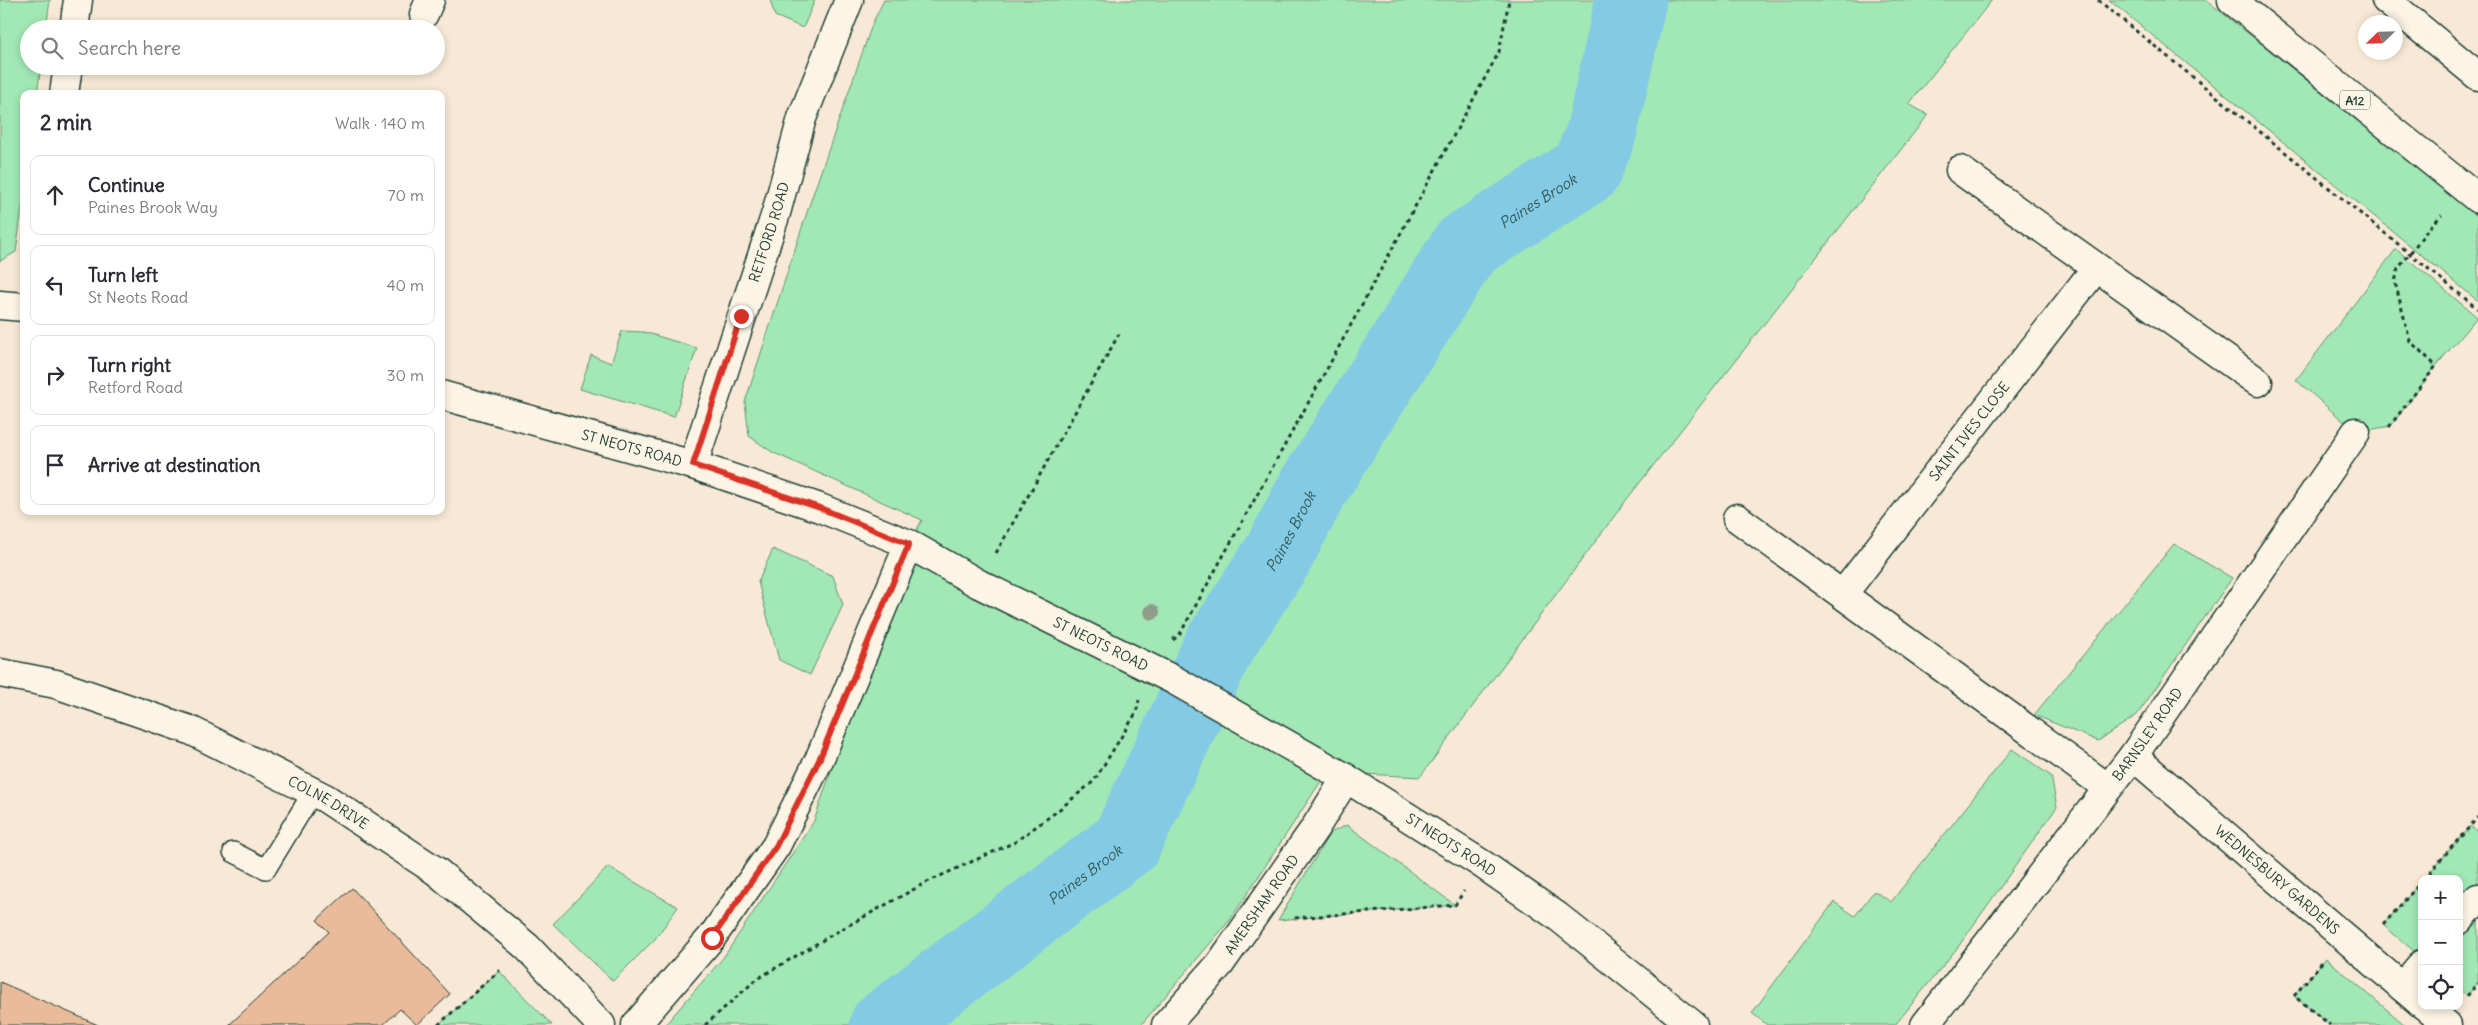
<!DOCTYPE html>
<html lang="en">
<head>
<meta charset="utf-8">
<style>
  :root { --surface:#fff; --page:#f7f7f7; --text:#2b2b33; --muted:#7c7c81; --line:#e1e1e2 }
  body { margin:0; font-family:Delius,sans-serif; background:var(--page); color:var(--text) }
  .controls { position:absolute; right:15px; bottom:15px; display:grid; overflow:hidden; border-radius:10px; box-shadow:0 2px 8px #0003 }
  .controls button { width:45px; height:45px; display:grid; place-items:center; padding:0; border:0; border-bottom:1px solid var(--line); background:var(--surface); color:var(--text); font:25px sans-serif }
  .compass { position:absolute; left:2358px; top:15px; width:45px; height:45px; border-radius:50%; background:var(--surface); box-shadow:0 2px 8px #0003; rotate:247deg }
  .stop { position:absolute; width:15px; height:15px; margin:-11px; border:4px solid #d93025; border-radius:50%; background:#fff }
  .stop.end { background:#d93025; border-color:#fff; box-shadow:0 1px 5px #0008 }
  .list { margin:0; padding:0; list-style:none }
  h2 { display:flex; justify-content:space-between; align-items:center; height:65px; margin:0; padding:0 20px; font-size:21px }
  h2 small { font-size:16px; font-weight:400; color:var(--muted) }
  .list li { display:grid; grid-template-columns:32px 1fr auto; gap:15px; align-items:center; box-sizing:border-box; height:80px; margin:0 10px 10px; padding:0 10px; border:1px solid var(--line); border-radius:10px }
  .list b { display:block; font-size:19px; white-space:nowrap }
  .list p { margin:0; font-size:16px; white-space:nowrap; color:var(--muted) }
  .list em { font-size:16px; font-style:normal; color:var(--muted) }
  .icon { flex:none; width:28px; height:28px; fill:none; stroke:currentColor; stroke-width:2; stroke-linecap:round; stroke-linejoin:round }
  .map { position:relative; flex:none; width:2478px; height:1025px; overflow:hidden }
  .search { position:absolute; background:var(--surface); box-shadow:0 2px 8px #0003; left:20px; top:20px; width:425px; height:55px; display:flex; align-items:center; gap:12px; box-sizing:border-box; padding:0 18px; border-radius:28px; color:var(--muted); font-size:19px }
  .panel { position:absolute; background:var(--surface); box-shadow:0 2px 8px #0003; left:20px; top:90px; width:425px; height:425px; border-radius:10px }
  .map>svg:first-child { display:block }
  .green { fill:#a1e8b5; stroke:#609274 }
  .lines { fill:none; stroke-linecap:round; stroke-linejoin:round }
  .river { stroke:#83cae5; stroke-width:71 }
  .building { fill:#eabb9a; stroke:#1f3d34 }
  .service-casing { stroke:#1f3d34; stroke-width:22 }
  .minor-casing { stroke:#1f3d34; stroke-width:31 }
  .trunk-casing { stroke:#1f3d34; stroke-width:31 }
  .path { stroke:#1f3d34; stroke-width:3; stroke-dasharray:4 4; stroke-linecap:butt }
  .service { stroke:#fcf5e5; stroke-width:19 }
  .minor { stroke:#fcf5e5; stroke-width:28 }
  .trunk { stroke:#fcf5e5; stroke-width:28 }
  .tree { fill:#8f9d8b }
  .route { stroke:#d93025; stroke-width:6 }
  .labels { text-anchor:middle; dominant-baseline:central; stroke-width:4.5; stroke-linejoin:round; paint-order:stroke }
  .shield { fill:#fcf5e5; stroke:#617469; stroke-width:1 }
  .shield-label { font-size:12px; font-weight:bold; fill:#1f3d34 }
  .street-label { font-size:14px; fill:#1f3d34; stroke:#fcf5e5 }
  .water-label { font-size:15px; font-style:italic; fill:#335957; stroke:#fcf5e5 }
</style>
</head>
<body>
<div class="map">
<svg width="2478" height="1025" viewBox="0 0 2478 1025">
  <rect width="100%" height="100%" fill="#f8e9d6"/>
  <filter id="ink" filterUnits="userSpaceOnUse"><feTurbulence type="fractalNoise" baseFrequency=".02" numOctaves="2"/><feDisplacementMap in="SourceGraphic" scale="10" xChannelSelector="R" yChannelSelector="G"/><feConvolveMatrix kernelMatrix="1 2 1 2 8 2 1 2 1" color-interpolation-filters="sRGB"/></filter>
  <g filter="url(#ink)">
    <path class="green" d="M0 0H50L46 29H29V66H41L37 94H24V193L16 252 0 261Z
      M770 0H815L803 28 775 16Z
      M884 0H1992L1909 104 1928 115 1627 499 1420 777 1327 772 1230 920 1141 1025H665L723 958 814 821 909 544 922 520 772 452 749 436 745 402 811 200 873 22Z
      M2109 0H2206L2459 201 2478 217V301Z
      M2396 249 2477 317 2436 366 2391 426 2356 432 2296 380Z
      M622 331 644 332 697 348 674 417 580 389 591 355 611 363Z
      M2174 544 2232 578 2137 715 2098 741 2034 715Z
      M773 549 833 576 843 605 810 675 779 660 758 582Z
      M2012 749 2051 776 2057 807 1958 947 1895 1025H1767L1752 1013 1834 902 1855 916 1874 891 1891 902Z
      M1347 825 1455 905 1278 920 1330 833Z
      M2470 826 2478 832V983L2467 996 2459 989V879H2424Z
      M608 867 678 907 655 939 613 981 553 924Z
      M2422 881V958L2383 925Z
      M2326 958 2405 1025H2330L2294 996Z
      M499 971 552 1025H438Z"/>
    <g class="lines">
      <path class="river" id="s1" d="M885 1025 1126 843 1219 646 1277 557 1313 488 1466 246 1586 170 1601 134 1631 0"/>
    </g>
    <path class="building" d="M352 888 450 994 417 1025 400 1009 383 1025H229L329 932 317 920Z
      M0 982 98 1025H0Z"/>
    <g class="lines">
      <g class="service-casing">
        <path id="service" d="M233 852 266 869 313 792"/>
      </g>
      <g class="minor-casing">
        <g id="minor">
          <path d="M424 14 430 0"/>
          <path d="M74 29 78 0"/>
          <path d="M64 94 68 66"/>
          <path d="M1960 170 2258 382"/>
          <path d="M0 305 24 307"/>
          <path id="s2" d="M441 395 693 465 820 508 909 544 979 584 1174 680 1346 778 1482 864 1557 916 1693 1025"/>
          <path id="s3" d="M693 465 776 213 802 118 849 0"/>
          <path d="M1737 518 2108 788"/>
          <path id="s4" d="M1843 594 2096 268"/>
          <path id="s5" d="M0 673 56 684 190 730 325 798 436 871 527 947 601 1025"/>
          <path id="s6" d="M2133 756 2422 1004"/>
          <path d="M2459 920 2478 898"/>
          <path d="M2402 987 2422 964"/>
          <path d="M2425 1006 2447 1025"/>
          <path d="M636 1025 712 937 776 846 819 760 909 544"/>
          <path id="s7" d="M1166 1025 1220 964 1315 828 1346 778"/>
          <path id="s8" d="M1925 1025 2133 756 2356 432"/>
        </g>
      </g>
      <g class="trunk-casing">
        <path id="trunk" d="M2232 0 2478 199
          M2386 0 2478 76"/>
      </g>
      <path class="path" d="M2098 0 2478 309
        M2389 427 2436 366 2410 341 2395 282 2398 269 2429 228 2442 215
        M996 553 1119 334
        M1173 640 1180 634 1328 367 1499 52 1509 0
        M2424 879 2478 817
        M1295 918 1455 905 1464 891
        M2383 925 2422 881
        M2322 962 2294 996 2330 1025
        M2467 996 2478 983
        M438 1025 500 970
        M705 1025 757 979 840 930 927 882 1015 842 1056 812 1094 781 1136 713 1139 700"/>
      <use href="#service" class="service"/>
      <use href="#minor" class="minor"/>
      <use href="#trunk" class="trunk"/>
    </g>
    <circle class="tree" cx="1152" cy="612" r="8"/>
  </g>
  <g class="lines" filter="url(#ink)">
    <path class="route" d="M712 938 776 846 819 760 909 544 820 508 693 465 741 316"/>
  </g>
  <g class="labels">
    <rect class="shield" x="2340" y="90.5" width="30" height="19" rx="4"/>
    <g class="shield-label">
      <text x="2355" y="100">A12</text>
    </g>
    <g class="street-label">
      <text stroke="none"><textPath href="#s3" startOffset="245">RETFORD ROAD</textPath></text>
      <text stroke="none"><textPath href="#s4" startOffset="206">SAINT IVES CLOSE</textPath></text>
      <text stroke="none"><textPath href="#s2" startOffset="198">ST NEOTS ROAD</textPath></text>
      <text stroke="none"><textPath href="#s2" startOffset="708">ST NEOTS ROAD</textPath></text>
      <text stroke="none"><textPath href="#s8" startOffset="366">BARNSLEY ROAD</textPath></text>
      <text stroke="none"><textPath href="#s5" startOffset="355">COLNE DRIVE</textPath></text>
      <text stroke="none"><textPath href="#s2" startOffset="1112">ST NEOTS ROAD</textPath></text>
      <text stroke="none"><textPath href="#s6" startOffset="190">WEDNESBURY GARDENS</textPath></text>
      <text stroke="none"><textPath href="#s7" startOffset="154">AMERSHAM ROAD</textPath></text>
    </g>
    <g class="water-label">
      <text stroke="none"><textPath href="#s1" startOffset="1075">Paines Brook</textPath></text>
      <text stroke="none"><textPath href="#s1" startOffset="655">Paines Brook</textPath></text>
      <text stroke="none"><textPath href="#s1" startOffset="250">Paines Brook</textPath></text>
    </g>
  </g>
</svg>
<div class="controls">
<button>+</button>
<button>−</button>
<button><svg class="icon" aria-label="locate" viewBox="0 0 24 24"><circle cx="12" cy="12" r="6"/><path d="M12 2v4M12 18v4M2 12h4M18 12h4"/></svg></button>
</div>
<svg class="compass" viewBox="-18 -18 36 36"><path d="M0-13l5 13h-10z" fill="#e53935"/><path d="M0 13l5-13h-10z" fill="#7c7c81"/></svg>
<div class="stop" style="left:712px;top:938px"></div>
<div class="stop end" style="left:741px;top:316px"></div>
<div class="search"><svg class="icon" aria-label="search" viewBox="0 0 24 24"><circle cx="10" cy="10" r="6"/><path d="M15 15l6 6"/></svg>Search here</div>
<section class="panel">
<h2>2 min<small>Walk · 140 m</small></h2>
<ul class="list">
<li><svg class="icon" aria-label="ahead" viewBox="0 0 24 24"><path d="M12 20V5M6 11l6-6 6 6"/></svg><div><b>Continue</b><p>Paines Brook Way</p></div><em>70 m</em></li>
<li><svg class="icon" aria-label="left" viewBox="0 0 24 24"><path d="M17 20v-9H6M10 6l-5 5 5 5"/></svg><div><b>Turn left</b><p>St Neots Road</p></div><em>40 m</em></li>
<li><svg class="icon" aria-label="right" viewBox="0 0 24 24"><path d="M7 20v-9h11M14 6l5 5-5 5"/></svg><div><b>Turn right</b><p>Retford Road</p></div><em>30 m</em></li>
<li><svg class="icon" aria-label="arrive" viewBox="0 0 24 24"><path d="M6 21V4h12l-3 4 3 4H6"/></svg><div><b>Arrive at destination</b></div></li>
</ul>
</section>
</div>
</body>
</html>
